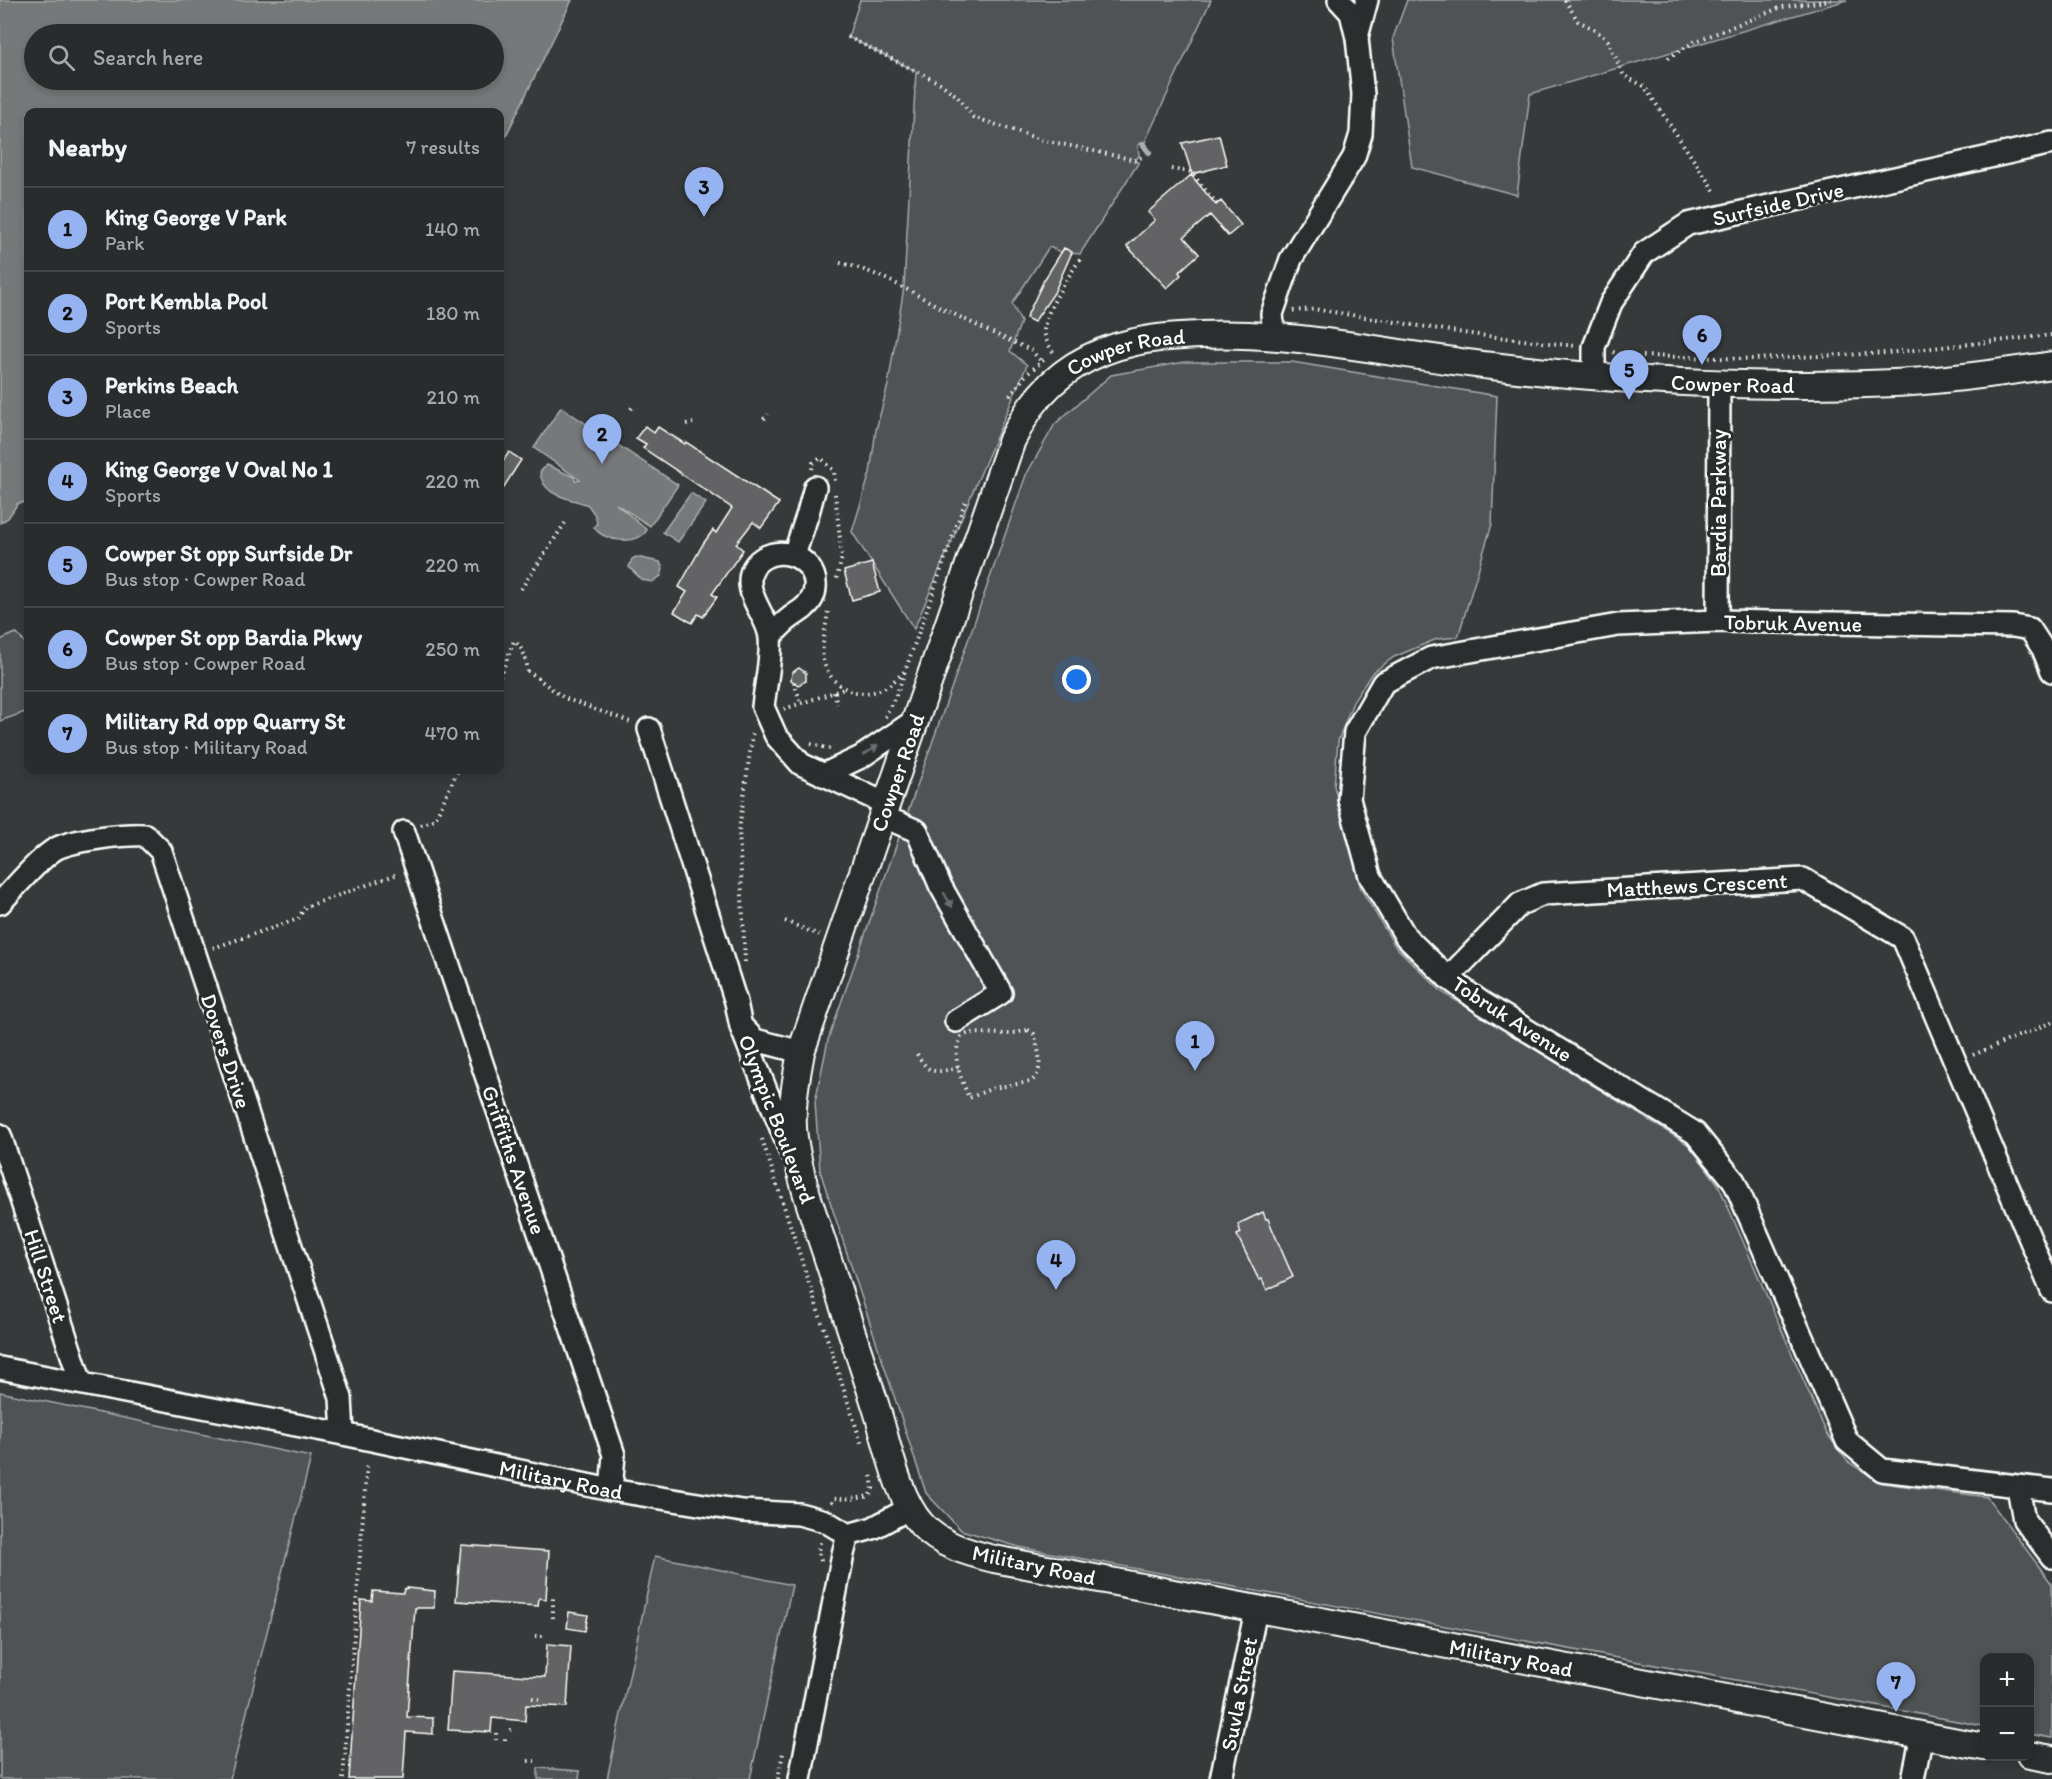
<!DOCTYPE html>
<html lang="en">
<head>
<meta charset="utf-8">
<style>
  :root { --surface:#292c2c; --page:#353838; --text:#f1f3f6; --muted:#a5a7a9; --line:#454848; --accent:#95b2f1 }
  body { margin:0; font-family:Itim,sans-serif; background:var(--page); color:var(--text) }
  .controls { position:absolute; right:18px; bottom:18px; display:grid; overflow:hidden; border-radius:12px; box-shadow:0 3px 9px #0003 }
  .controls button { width:54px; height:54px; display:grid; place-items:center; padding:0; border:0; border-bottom:2px solid var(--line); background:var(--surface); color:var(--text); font:30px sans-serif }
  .you { position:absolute; left:1077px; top:680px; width:21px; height:21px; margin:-15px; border:4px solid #fff; border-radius:50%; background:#1a73e8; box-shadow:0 0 0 9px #1a73e833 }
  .badge { display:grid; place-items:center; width:39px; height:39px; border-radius:50%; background:var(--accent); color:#111; font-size:20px; font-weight:700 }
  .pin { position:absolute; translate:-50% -50px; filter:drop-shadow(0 2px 3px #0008) }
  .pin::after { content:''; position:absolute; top:32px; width:21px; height:18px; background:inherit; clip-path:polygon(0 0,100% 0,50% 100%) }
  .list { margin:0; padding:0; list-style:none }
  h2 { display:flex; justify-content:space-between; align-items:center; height:78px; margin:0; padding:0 24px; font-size:26px }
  h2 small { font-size:20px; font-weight:400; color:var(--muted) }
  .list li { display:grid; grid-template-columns:39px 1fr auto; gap:18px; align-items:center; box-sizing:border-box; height:84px; padding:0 24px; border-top:2px solid var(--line) }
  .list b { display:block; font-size:22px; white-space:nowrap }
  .list p { margin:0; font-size:20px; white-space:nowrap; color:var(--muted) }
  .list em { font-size:20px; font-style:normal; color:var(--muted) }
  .icon { flex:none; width:33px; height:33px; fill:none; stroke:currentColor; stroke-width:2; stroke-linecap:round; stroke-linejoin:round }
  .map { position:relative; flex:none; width:2052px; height:1779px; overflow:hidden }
  .search { position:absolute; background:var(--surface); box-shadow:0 3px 9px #0003; left:24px; top:24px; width:480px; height:66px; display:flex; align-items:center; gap:15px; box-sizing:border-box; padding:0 21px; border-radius:33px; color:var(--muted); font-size:22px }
  .panel { position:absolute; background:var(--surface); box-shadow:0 3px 9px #0003; left:24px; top:108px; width:480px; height:666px; border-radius:12px }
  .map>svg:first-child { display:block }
  .green { fill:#505354; stroke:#a8a9aa; stroke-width:1.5 }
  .water { fill:#767879; stroke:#adaeaf; stroke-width:1.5; fill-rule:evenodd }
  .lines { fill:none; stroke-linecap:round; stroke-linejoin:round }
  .stream { stroke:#adaeaf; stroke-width:6 }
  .building { fill:#636465; stroke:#fff; stroke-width:1.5 }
  .minor-casing { stroke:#fff; stroke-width:26 }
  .major-casing { stroke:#fff; stroke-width:30 }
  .path { stroke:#fff; stroke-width:4; stroke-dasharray:1.5 4.5; stroke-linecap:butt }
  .minor { stroke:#2a2d2e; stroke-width:21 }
  .major { stroke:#2a2d2e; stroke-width:26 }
  .oneway { fill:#6a6c6d }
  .labels { text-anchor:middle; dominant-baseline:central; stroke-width:6; stroke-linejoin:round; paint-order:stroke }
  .street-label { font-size:22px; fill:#fff; stroke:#2a2d2e }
</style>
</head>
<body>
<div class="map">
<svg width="2052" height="1779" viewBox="0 0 2052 1779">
  <rect width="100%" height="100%" fill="#373a3b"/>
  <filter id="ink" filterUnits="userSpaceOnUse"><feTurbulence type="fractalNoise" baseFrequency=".0167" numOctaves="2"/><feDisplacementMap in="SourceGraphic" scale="12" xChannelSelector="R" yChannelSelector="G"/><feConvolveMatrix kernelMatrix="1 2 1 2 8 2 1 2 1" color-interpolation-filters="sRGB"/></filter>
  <g filter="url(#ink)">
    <path class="green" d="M860 0H1211L1145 142 1138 145 1139 156 1134 162H1139L1080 254 1061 252 1049 247 1012 304 1021 322 1010 351 1027 365 914 629 852 532 870 473 876 430 888 385 904 287 916 71 848 37Z
      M1407 0H1847L1530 94 1517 195 1412 167 1393 38Z
      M1185 362H1292L1497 396 1492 524 1458 637 1437 639 1394 657 1372 673 1353 702 1338 741 1334 786 1361 889 1395 946 1442 992 1689 1145 1718 1184 1827 1434 1848 1462 1882 1483 1987 1497 2052 1584V1738L2030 1734V1658H1984V1726L1019 1547 961 1530 926 1493 820 1171 815 1102 828 1040 1026 475 1055 424 1111 375Z
      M16 633 28 646V711L0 721V640Z
      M0 1392 311 1457 230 1779H0Z
      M655 1556 792 1585 750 1779H607Z
      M538 1768 580 1771 579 1779H538Z"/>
    <path class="water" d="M0 0H572L500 148V112H28V502L18 503 8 518 0 523ZM494 34V80H34V34Z
      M561 407 678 485 650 526 616 504 647 530C638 546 603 542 594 527L597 523 595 515 588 505C569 497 543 498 540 472L547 465 574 477 575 481 580 480 534 448Z
      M691 493 706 503 678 542 663 532Z
      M636 557 660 562 663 569 661 576 652 582 642 580 629 567 632 559Z"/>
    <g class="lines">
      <path class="stream" d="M1143 144 1149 152"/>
    </g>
    <path class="building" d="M1219 135 1227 165 1192 174 1182 143Z
      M1191 175 1216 205 1221 201 1241 225 1228 236 1210 215 1184 237 1199 254 1179 272 1181 275 1167 288 1127 246 1155 220 1148 212Z
      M1064 248 1072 252 1054 293 1034 322 1026 318 1044 280Z
      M645 426 654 433 658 427 685 444 686 442 779 503 761 528 753 522 736 544 743 550 712 594 717 597 703 617 698 614 692 623 674 612 687 592 679 587 703 544 713 530 716 533 732 508 643 448 646 444 636 438Z
      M509 452 521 460 500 493V466Z
      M872 563 880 592 852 600 844 571Z
      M799 668 806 673V681L798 685 791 680 792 673Z
      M1263 1212 1266 1219H1268L1293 1277 1267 1290 1262 1279 1259 1280 1237 1235 1241 1233 1238 1224Z
      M461 1545 549 1551 546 1599 539 1598 538 1606 456 1601Z
      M407 1588 435 1591 434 1608H415L407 1717 433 1718V1734L406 1732 403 1779H349L361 1600 372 1601 373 1591 403 1593 404 1589Z
      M569 1612 588 1615 585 1631 567 1628Z
      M547 1644 571 1646 567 1707 526 1705 525 1721 492 1718 491 1732 448 1730 452 1671 545 1677Z"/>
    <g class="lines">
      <g class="minor-casing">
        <g id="minor">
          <path d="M1357 37 1367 0"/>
          <path d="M1274 335 1272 314 1291 259 1354 157 1361 134 1363 94 1357 38 1351 13 1339 0"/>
          <path d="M1594 377V347L1611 303 1644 253 1688 224 2052 143"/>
          <path d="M794 555 808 513 815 487"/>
          <path d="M1718 621 1719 385"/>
          <path d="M770 637C777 630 783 623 790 618 795 614 801 611 805 607 818 596 818 578 808 566 789 543 749 553 750 582 750 602 769 620 770 638 772 658 765 687 763 707L776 736 801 764 886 804"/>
          <path d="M2052 671 2043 649 2030 629 2013 626 1718 621 1618 625 1431 658 1383 683 1355 732 1349 799 1370 876 1406 937 1448 978 1481 1002 1695 1133 1734 1181 1847 1441 1882 1470 2052 1490"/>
          <path d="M649 729 736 1002 741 1027 790 1151"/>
          <path d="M823 775 861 757 917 719"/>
          <path d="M882 816 917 831 940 885 1001 993 956 1021"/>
          <path d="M404 832 614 1455 611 1490"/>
          <path d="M0 903C14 889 40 857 57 848 77 839 124 834 145 835L161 851 341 1398 343 1434"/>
          <path d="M1448 978 1520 904 1543 894 1803 879 1903 938 2052 1291"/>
          <path d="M742 1027 755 1040 801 1052"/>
          <path d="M0 1135 81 1383"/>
          <path id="s1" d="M0 1368 343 1434 611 1490 742 1511 799 1514 825 1521 848 1535 873 1528 910 1508"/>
          <path d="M2018 1487 2024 1520 2052 1557"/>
          <path d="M800 1779 843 1554 848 1535"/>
          <path d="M1221 1779 1256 1610"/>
          <path d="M1913 1779 1922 1735"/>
        </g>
      </g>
      <g class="major-casing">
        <g id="major">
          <path id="s2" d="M1984 1747 994 1559C969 1553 940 1545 922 1525 897 1498 887 1441 876 1407 860 1356 843 1306 827 1256 814 1217 800 1179 794 1138 790 1109 796 1080 801 1052L1012 440C1018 429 1024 417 1031 407 1056 372 1093 351 1135 342 1156 337 1178 336 1200 335 1298 331 1394 355 1492 366 1590 378 1687 384 1786 385 1828 385 1869 385 1911 382 1958 379 2006 372 2052 365"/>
          <path d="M2030 1755 2052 1759"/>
        </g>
      </g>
      <path class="path" d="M1565 0 1578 21 1594 29 1608 41 1624 76 1644 86 1715 192
        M848 37 940 83 957 96 973 117 1039 139 1135 160 1145 156
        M1668 58 1694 42 1782 7 1834 0
        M1171 169 1191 172 1217 204
        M840 263C878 271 908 291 942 308 971 323 1001 337 1031 350L1041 361
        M1293 311 1314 309 1470 334 1576 346
        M1053 352C1049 346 1044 337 1044 330 1046 308 1070 275 1082 256
        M1613 352 1629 356
        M1643 356 1753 359 1887 353 2052 335
        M1010 396 1026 375 1046 358
        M631 409 634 405
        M764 419 768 414
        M686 424 693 423
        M812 469 813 463 821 458 834 471 835 481
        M835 494 842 557 836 582
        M521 589 565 523
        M828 612C826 626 821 646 823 659 829 687 858 700 882 689 891 685 898 677 905 671
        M500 677 514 641C524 649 526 659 528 671L564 698 633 723
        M794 682 801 703
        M834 692 837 704
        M784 709 844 689
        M885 717 898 691 965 502
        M811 744 830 749
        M421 825 435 819 458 770
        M785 921 819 935
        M213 948 298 919 305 907 398 874
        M745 962 739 830 753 731
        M1028 1030 1034 1034C1038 1049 1046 1072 1030 1082L993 1088 969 1098C961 1077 949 1055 963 1035L971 1033 1010 1034Z
        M917 1054C930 1076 935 1072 958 1068
        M1973 1055 2052 1022
        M762 1139 862 1445
        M832 1503 833 1499C845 1498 860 1500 870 1495L873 1488 871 1475
        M821 1561 818 1550 821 1539
        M553 1618V1597
        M535 1636H543
        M532 1698 539 1699
        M510 1730H515
        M496 1733V1740
        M505 1740V1734
        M528 1761H535
        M343 1779 367 1463
        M778 1779 783 1753"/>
      <use href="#minor" class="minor"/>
      <use href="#major" class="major"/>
    </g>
    <defs><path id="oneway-solid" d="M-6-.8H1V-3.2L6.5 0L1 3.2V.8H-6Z" transform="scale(1.5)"/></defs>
    <g class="oneway">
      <use href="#oneway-solid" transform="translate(871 750) rotate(-34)"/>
      <use href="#oneway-solid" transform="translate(948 900) rotate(60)"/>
    </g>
  </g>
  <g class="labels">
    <g class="street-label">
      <text transform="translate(1778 204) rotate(-13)">Surfside Drive</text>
      <text stroke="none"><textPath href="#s2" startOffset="2384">Cowper Road</textPath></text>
      <text stroke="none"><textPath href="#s2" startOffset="2996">Cowper Road</textPath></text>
      <text transform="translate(1718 503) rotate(-90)">Bardia Parkway</text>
      <text transform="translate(1793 623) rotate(1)">Tobruk Avenue</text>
      <text stroke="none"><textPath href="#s2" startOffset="1880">Cowper Road</textPath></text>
      <text transform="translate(1697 885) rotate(-3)">Matthews Crescent</text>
      <text transform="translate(1512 1019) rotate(33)">Tobruk Avenue</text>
      <text transform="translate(226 1051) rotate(72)">Dovers Drive</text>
      <text transform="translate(777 1119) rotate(69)">Olympic Boulevard</text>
      <text transform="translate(514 1160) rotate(71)">Griffiths Avenue</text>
      <text transform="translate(46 1276) rotate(72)">Hill Street</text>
      <text stroke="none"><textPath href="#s1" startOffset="572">Military Road</textPath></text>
      <text transform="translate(1034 1565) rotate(12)">Military Road</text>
      <text transform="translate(1511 1658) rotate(11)">Military Road</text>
      <text transform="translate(1239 1694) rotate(-79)">Suvla Street</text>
    </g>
  </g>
</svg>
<div class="controls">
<button>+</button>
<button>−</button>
</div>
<div class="you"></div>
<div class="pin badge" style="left:1195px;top:1071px">1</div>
<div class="pin badge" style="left:602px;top:464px">2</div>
<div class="pin badge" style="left:704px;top:217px">3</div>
<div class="pin badge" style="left:1056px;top:1290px">4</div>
<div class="pin badge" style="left:1629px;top:400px">5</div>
<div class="pin badge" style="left:1702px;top:365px">6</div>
<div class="pin badge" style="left:1896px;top:1712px">7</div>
<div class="search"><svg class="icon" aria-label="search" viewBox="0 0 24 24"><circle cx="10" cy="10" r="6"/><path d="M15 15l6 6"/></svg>Search here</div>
<section class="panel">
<h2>Nearby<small>7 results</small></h2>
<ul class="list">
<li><span class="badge">1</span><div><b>King George V Park</b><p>Park</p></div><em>140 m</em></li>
<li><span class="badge">2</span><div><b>Port Kembla Pool</b><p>Sports</p></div><em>180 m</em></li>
<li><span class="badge">3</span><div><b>Perkins Beach</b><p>Place</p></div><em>210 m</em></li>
<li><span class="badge">4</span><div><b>King George V Oval No 1</b><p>Sports</p></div><em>220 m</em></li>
<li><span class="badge">5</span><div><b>Cowper St opp Surfside Dr</b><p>Bus stop · Cowper Road</p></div><em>220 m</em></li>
<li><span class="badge">6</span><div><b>Cowper St opp Bardia Pkwy</b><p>Bus stop · Cowper Road</p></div><em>250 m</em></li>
<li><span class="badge">7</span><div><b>Military Rd opp Quarry St</b><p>Bus stop · Military Road</p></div><em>470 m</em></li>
</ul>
</section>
</div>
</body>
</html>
